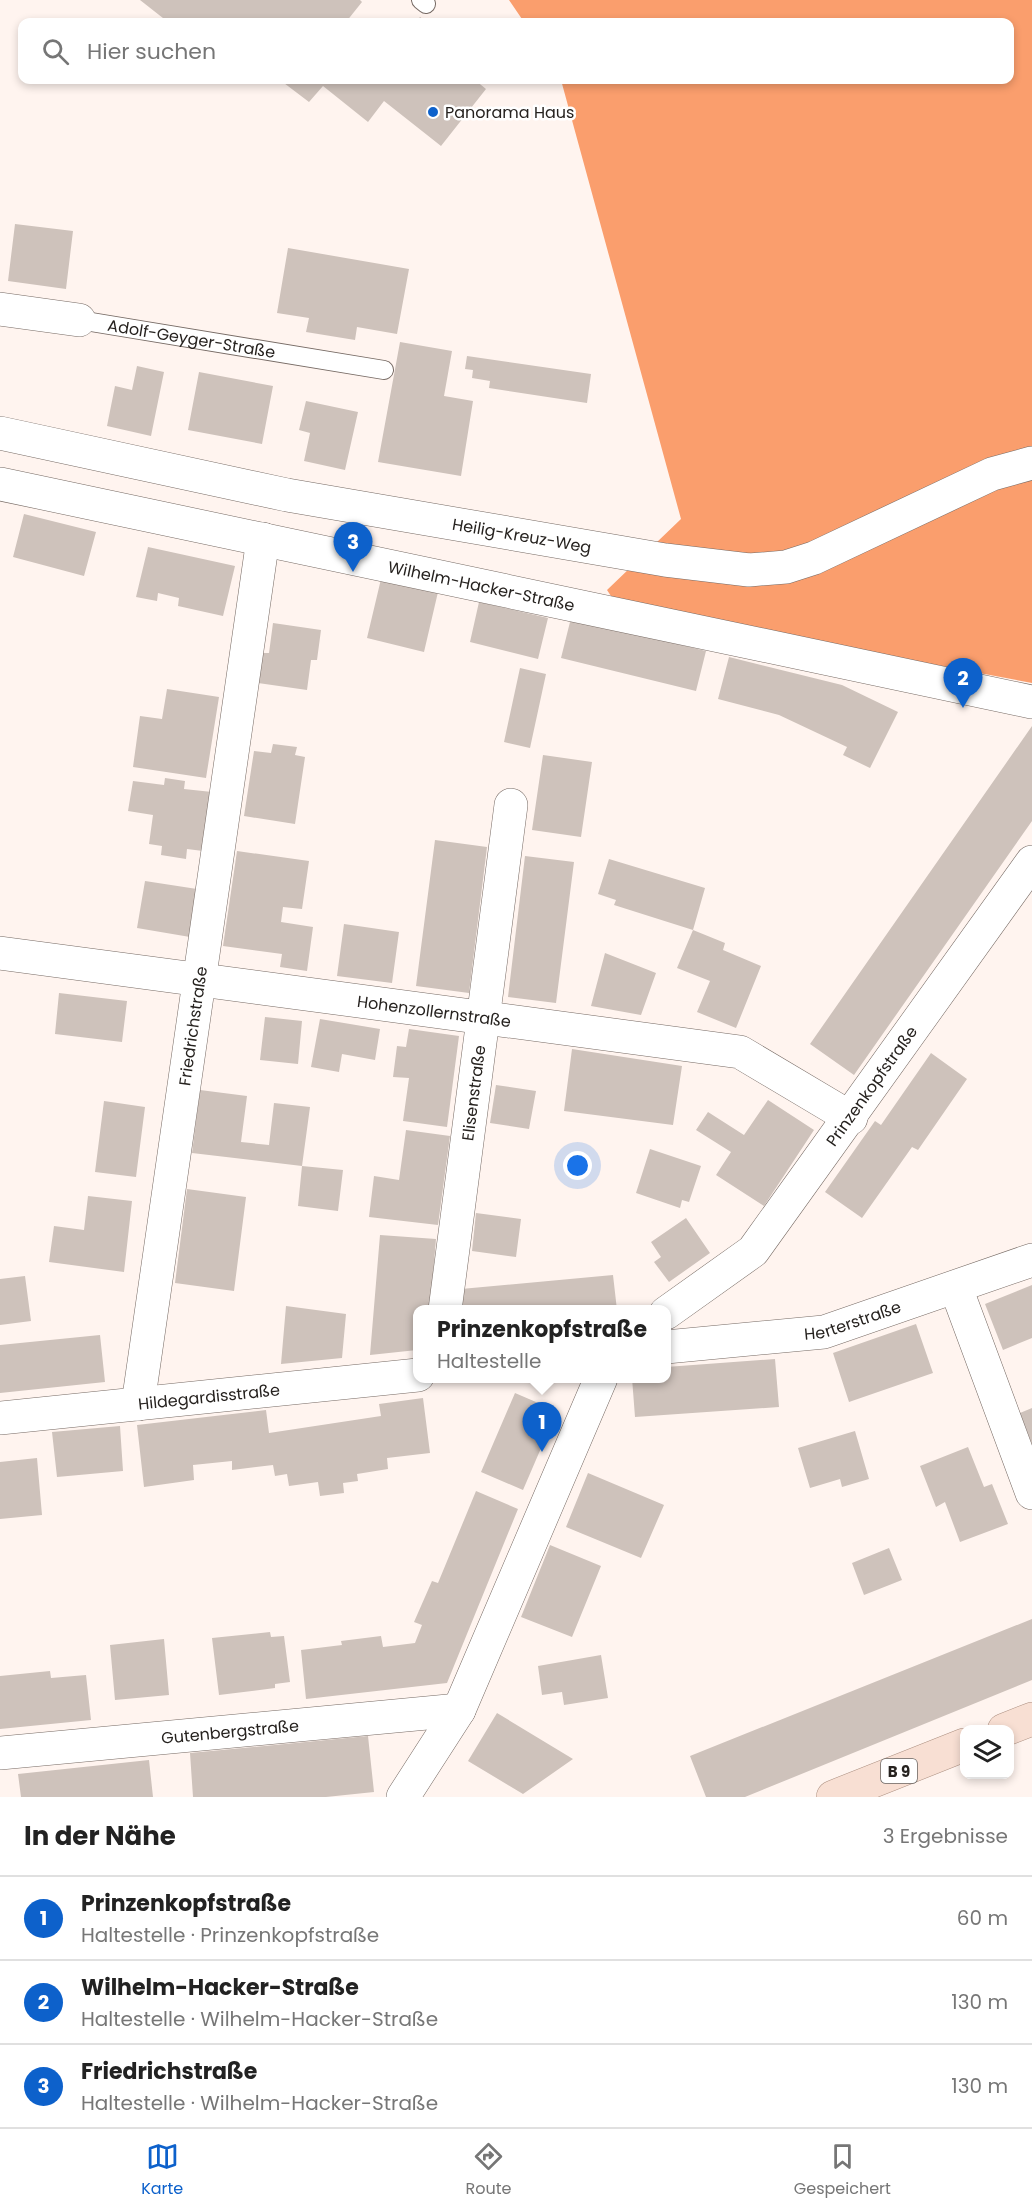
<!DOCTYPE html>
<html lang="de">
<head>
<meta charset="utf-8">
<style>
  :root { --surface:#fff; --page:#f6f6f6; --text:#222; --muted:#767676; --line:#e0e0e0; --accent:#0d61cb }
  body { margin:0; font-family:Poppins,sans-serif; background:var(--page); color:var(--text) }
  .controls { position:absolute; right:18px; bottom:18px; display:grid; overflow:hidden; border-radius:12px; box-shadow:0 3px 9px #0003 }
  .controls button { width:54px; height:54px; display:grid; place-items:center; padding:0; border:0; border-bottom:2px solid var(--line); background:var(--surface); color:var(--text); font:30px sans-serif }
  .you { position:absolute; left:578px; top:1166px; width:21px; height:21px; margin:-15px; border:4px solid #fff; border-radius:50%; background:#1a73e8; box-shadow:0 0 0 9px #1a73e833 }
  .badge { display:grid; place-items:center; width:39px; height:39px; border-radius:50%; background:var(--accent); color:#fff; font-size:20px; font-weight:700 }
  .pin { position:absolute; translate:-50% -50px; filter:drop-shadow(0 2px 3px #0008) }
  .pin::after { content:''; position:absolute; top:32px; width:21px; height:18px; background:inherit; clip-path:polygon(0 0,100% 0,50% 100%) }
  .popup { position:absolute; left:413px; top:1305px; width:258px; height:78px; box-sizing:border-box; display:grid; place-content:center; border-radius:12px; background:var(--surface); filter:drop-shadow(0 2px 4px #0005); font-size:20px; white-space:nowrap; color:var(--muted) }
  .popup b { font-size:22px; color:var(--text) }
  .popup::after { content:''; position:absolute; left:50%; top:100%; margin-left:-12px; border:12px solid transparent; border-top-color:var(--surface) }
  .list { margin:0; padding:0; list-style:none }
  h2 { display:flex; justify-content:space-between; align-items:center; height:78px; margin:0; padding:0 24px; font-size:26px }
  h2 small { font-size:20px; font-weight:400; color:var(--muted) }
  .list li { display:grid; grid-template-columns:39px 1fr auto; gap:18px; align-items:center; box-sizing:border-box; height:84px; padding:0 24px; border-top:2px solid var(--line) }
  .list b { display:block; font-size:22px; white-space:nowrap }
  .list p { margin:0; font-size:20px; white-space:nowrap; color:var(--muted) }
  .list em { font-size:20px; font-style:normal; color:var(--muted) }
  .icon { flex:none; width:33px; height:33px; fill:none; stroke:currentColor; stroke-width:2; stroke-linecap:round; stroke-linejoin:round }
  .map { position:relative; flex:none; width:1032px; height:1797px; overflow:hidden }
  .search { position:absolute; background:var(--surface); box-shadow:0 3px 9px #0003; left:18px; right:18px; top:18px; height:66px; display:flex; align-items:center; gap:15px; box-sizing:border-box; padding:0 21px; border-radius:12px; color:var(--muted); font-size:22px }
  .sheet { height:330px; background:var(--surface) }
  nav { display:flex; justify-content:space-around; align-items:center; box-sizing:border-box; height:84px; border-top:2px solid var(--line); background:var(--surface); font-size:16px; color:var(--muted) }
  nav a { display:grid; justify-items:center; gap:3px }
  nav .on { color:var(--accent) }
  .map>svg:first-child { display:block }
  .forest { fill:#fa9e6d }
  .building { fill:#cec2bb }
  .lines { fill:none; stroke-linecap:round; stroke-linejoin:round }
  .service-casing { stroke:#766a64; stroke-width:20 }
  .minor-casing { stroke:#766a64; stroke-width:34 }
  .primary-casing { stroke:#ab8f80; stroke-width:34 }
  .service { stroke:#fff; stroke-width:18 }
  .minor { stroke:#fff; stroke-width:33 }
  .primary { stroke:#f8dfd3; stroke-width:33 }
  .poi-dot { fill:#0d61cb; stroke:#fff; stroke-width:2 }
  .labels { text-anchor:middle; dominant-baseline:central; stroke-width:5; stroke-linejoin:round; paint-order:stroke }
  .shield { fill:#fff; stroke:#676462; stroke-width:1.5 }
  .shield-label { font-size:15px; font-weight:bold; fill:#26221f }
  .poi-label { font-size:16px; fill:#26221f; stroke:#fff; text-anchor:start }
  .street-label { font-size:16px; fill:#26221f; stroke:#fff }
</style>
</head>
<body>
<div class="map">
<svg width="1032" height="1797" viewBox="0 0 1032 1797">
  <rect width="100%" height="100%" fill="#fff4ef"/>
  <path class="forest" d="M509 0H1032V683L617 605 607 590 681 519 561 80H1010V22H524Z"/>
  <path class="building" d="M140 0H360L362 2 346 22H168Z
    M420 17 427 22H416Z
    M280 80H475L486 89 441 146 384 101 368 122 323 86 309 102Z
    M15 224 73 231 66 289 8 281Z
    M288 248 409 269 397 334 357 327 355 340 306 332 309 318 277 313Z
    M400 342 452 351 444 396 473 401 461 476 378 462Z
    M467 356 591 374 587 403 489 388 490 381 472 378 473 370 465 369Z
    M137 366 164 372 151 436 107 426 115 386 132 390Z
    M199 372 273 386 262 444 188 430Z
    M306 401 358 412 345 470 304 461 310 433 299 430Z
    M24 514 96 532 84 576 13 557Z
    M148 547 235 566 223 616 178 606 179 598 158 593 157 601 136 597Z
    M381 579 438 592 424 652 367 638Z
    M479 602 548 618 538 659 470 642Z
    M571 618 706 651 696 691 561 658Z
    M273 623 321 630 317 660H311L307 690 258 683 262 653H269Z
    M729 657 842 685 898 712 870 768 843 755 847 747 779 715 718 699Z
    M520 668 546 674 530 748 504 742Z
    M167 689 219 697 206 778 133 767 140 716 162 719Z
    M1032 726V821L854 1075 810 1044Z
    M273 744 297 747 295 755 305 757 295 824 244 816 254 751 271 753Z
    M543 755 592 762 581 837 532 830Z
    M165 778 185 781 184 789 212 792 203 851 187 849 186 859 161 855 162 846 149 844 153 815 128 811 133 781 164 785Z
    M435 840 487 847 469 993 416 986Z
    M237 851 309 861 302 909 283 907 281 922 313 927 307 971 280 967 282 954 223 946Z
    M525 856 574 862 556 1003 508 997Z
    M609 859 705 888 693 930 725 943 723 950 761 966 736 1028 697 1012 710 981 677 968 693 930 614 905 616 900 598 894Z
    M145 881 197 889 190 937 137 928Z
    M344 924 399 932 392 983 337 976Z
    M605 953 656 973 641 1015 591 1006Z
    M59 993 127 1001 122 1042 55 1034Z
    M265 1017 302 1021 298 1064 260 1060Z
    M320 1019 380 1029 375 1060 342 1054 339 1072 311 1067Z
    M409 1029 459 1036 447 1127 403 1121 409 1078 393 1077 397 1046 406 1047Z
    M572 1049 682 1066 673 1125 564 1111Z
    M931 1053 967 1079 918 1150 912 1147 862 1218 825 1192 875 1121 881 1125Z
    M496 1085 536 1091 529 1129 490 1123Z
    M200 1090 247 1096 241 1142 269 1145 274 1103 310 1107 302 1166 192 1153Z
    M768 1100 814 1130 764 1206 716 1175 731 1152 696 1130 708 1112 744 1135Z
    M104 1101 145 1107 136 1177 95 1172Z
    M406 1130 450 1136 438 1225 369 1217 374 1176 399 1180Z
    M650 1149 701 1166 689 1202 682 1200 680 1208 636 1193Z
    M302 1166 343 1170 338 1211 298 1206Z
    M187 1189 246 1197 234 1291 175 1283Z
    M88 1196 132 1201 124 1272 49 1262 54 1226 84 1230Z
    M476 1213 521 1219 516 1257 472 1251Z
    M686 1218 710 1253 669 1282 654 1262 661 1257 651 1242Z
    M380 1235 436 1239 430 1310H417V1350L370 1355Z
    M613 1275 617 1310H462L461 1289Z
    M25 1276 31 1321 0 1325V1279Z
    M1032 1285V1338L1003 1350 985 1304Z
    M286 1306 346 1314 342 1358 281 1364Z
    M916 1324 933 1373 849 1402 833 1353Z
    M100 1335 105 1382 0 1393V1345Z
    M775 1359 779 1407 635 1417 632 1378H666V1367Z
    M515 1393 557 1411 523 1490 481 1472Z
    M423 1398 430 1453 387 1458 388 1469 357 1474 358 1481 343 1483 344 1493 320 1496 318 1482 289 1486 287 1474 275 1476 273 1465 232 1470V1461L193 1465 194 1480 144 1487 137 1425 266 1410 269 1433 381 1416 379 1404Z
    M1032 1408V1444L1020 1413Z
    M120 1426 123 1471 57 1477 52 1432Z
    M855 1431 869 1479 842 1487 840 1479 810 1488 798 1448Z
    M968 1447 984 1487 992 1484 1008 1524 960 1542 945 1502 936 1507 920 1466Z
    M37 1458 42 1515 0 1519V1462Z
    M588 1473 664 1505 641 1558 566 1527Z
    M476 1491 518 1509 447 1683 306 1699 301 1650 342 1645 341 1641 381 1636 383 1647 415 1643 422 1625 414 1622 432 1581 438 1583Z
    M550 1545 601 1566 572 1637 521 1617Z
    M889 1548 902 1580 864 1595 852 1563Z
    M1032 1619V1680L745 1797H706L690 1756Z
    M270 1632 271 1637 284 1636 290 1682 275 1684V1688L219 1695 212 1638Z
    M164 1639 169 1695 115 1700 110 1645Z
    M601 1655 608 1698 564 1705 562 1692 542 1695 538 1666Z
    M50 1671 51 1678 86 1675 91 1720 0 1729V1676Z
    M497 1713 573 1759 523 1794 468 1761Z
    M368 1736 374 1792 326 1797H193L190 1753Z
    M149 1760 153 1797H21L18 1774Z"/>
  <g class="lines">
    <g class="service-casing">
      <g id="service">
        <path d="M421 0 426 4"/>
        <path id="s1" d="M79 320 384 370"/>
      </g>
    </g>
    <g class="minor-casing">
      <g id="minor">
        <path d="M0 309 79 320"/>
        <path id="s2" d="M0 433 287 495 665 560 749 570 786 567 814 558 992 474 1032 463"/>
        <path id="s3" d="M0 484 1032 702"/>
        <path id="s4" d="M0 953 740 1052 851 1118"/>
        <path d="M956 1288 1032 1493"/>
        <path id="s5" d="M445 1310 511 805"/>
        <path id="s6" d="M666 1313 753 1251 1032 862"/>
        <path id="s7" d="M666 1347 824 1332 1032 1260"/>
        <path id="s8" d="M138 1404 263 539"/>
        <path id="s9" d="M0 1418 418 1375"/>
        <path id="s10" d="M0 1753 459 1710"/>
        <path d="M403 1797 459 1710 601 1378"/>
      </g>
    </g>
    <g class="primary-casing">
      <path id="primary" d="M1004 1730 1032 1719
        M833 1797 964 1745"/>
    </g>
    <use href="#service" class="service"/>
    <use href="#minor" class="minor"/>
    <use href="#primary" class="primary"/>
  </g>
  <circle class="poi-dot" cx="433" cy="112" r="6"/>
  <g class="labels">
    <rect class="shield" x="881" y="1759" width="36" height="24" rx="4.5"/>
    <g class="shield-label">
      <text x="899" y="1771">B 9</text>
    </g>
    <g class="poi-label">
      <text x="445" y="112">Panorama Haus</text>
    </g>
    <g class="street-label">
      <text stroke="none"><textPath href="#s1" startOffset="114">Adolf-Geyger-Straße</textPath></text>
      <text stroke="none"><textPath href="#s2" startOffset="532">Heilig-Kreuz-Weg</textPath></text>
      <text stroke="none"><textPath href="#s3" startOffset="492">Wilhelm-Hacker-Straße</textPath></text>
      <text stroke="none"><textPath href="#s4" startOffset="438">Hohenzollernstraße</textPath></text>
      <text stroke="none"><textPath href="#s8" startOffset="382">Friedrichstraße</textPath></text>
      <text stroke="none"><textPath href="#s6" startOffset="310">Prinzenkopfstraße</textPath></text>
      <text stroke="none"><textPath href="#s5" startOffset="219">Elisenstraße</textPath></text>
      <text stroke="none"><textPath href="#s7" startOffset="189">Herterstraße</textPath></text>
      <text stroke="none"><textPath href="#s9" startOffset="210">Hildegardisstraße</textPath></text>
      <text stroke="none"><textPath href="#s10" startOffset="231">Gutenbergstraße</textPath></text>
    </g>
  </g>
</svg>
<div class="controls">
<button><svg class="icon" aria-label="layers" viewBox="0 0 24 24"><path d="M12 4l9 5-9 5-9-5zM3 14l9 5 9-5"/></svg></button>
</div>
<div class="you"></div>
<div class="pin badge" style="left:542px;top:1452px">1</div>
<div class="popup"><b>Prinzenkopfstraße</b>Haltestelle</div>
<div class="pin badge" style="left:963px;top:708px">2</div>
<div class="pin badge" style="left:353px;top:572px">3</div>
<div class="search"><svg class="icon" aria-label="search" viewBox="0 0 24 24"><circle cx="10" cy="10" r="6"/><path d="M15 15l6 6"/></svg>Hier suchen</div>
</div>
<section class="sheet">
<h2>In der Nähe<small>3 Ergebnisse</small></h2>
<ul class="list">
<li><span class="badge">1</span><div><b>Prinzenkopfstraße</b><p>Haltestelle · Prinzenkopfstraße</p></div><em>60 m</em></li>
<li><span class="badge">2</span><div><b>Wilhelm-Hacker-Straße</b><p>Haltestelle · Wilhelm-Hacker-Straße</p></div><em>130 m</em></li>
<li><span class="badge">3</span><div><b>Friedrichstraße</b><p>Haltestelle · Wilhelm-Hacker-Straße</p></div><em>130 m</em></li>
</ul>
</section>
<nav>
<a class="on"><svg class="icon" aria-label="map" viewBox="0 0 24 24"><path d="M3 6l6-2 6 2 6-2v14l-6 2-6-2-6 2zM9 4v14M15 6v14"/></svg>Karte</a>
<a><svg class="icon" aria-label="directions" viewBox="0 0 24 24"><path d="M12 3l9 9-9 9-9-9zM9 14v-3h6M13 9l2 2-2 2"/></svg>Route</a>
<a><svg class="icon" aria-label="saved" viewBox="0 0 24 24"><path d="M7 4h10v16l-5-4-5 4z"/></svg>Gespeichert</a>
</nav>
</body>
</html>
